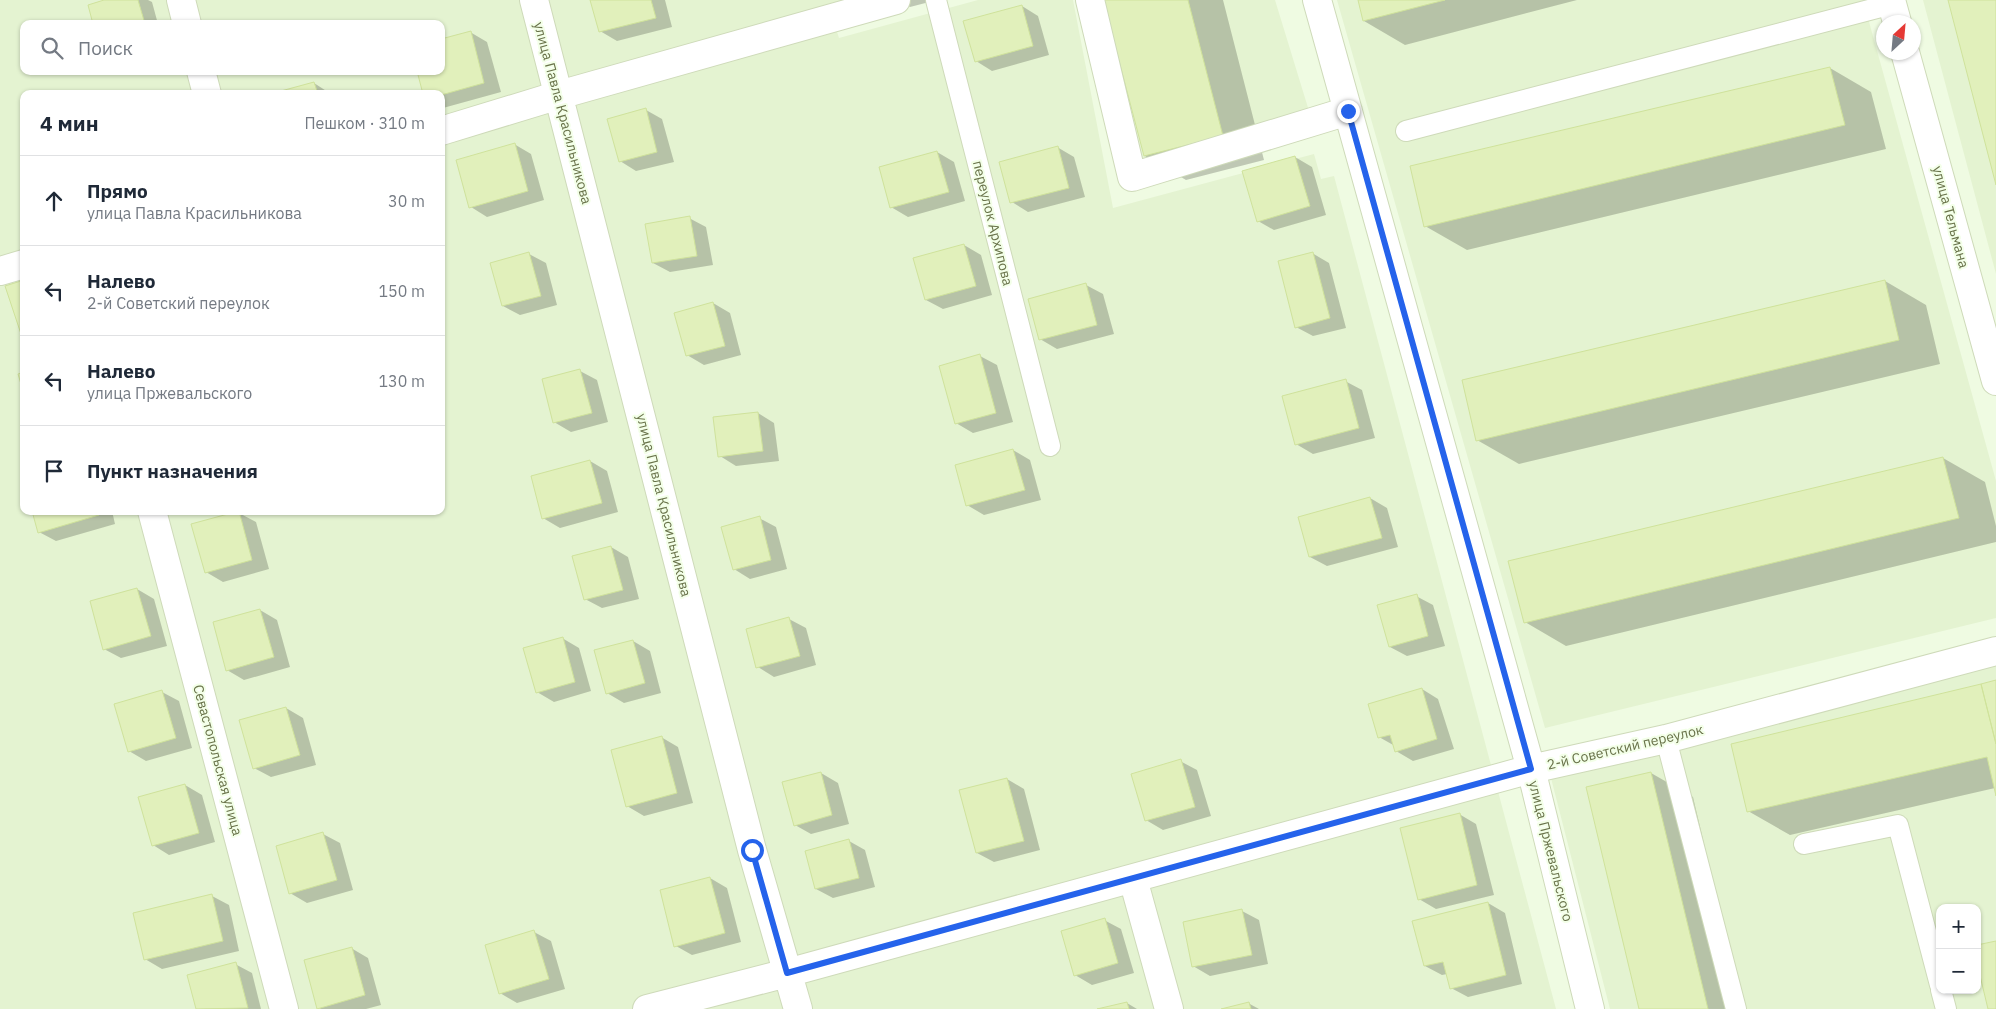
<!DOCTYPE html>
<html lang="ru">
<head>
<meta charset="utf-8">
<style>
  :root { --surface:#fff; --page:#f6f6f7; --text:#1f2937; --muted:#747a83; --line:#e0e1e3 }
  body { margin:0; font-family:"IBM Plex Sans",sans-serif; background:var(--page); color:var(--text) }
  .controls { position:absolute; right:15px; bottom:15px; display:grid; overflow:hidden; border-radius:10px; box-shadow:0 1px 4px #0004 }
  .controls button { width:45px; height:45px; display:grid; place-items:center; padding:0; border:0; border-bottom:1px solid var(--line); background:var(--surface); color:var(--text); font:25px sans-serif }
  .compass { position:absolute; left:1876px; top:15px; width:45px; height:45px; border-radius:50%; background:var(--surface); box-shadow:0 1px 4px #0004; rotate:26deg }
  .stop { position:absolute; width:15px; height:15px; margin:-11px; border:4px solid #2563eb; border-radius:50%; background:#fff }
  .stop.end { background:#2563eb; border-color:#fff; box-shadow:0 1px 5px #0008 }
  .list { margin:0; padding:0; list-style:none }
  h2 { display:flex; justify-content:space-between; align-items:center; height:65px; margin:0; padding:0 20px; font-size:21px }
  h2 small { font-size:16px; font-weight:400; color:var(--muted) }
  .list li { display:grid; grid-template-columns:32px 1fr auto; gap:15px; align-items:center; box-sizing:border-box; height:90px; padding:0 20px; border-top:1px solid var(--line) }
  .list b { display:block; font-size:19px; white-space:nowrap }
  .list p { margin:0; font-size:16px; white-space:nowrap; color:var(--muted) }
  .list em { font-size:16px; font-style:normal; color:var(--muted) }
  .icon { flex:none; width:28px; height:28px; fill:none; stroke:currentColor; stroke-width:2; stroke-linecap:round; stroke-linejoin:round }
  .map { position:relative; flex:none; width:1996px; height:1009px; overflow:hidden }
  .search { position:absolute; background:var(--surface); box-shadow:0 1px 4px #0004; left:20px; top:20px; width:425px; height:55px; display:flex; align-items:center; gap:12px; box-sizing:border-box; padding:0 18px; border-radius:10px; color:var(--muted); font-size:19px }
  .panel { position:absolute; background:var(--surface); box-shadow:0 1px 4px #0004; left:20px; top:90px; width:425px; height:425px; border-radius:10px }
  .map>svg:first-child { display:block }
  .residential { fill:#e4f3d1; fill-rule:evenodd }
  .shadow { fill:#0003 }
  .building { fill:#e1f0bb; stroke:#cfe29b }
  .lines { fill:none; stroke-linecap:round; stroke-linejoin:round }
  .service-casing { stroke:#cedab9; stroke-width:22 }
  .minor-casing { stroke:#cedab9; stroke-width:30 }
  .service { stroke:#fff; stroke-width:20 }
  .minor { stroke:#fff; stroke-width:28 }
  .route { stroke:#2563eb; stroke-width:6 }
  .labels { text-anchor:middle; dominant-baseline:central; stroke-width:4; stroke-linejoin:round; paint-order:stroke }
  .street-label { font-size:14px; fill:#687249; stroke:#f3ffe8 }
</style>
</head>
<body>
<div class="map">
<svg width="1996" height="1009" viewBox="0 0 1996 1009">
  <rect width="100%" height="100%" fill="#effbe2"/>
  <path class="residential" d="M0 0H843L828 4 839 38 978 0H1073L1113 208 1314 154 1321 179 1334 176 1556 1009H0ZM24 24H441V71H24ZM24 94H441V511H24Z
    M1094 0H1275L1309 111 1140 166Z
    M1337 0H1863L1996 481V618L1545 728Z
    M1923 0H1996V274Z
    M1996 663V1009H1610L1551 778ZM1940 908H1977V990H1940Z"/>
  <path class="shadow" d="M109 0H148L152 2 158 24H95Z
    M592 0H665L672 27 617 41 600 31Z
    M898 0H937L910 7Z
    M1105 0H1223L1264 160 1186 180 1145 156Z
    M1359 0H1577L1405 45 1364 21Z
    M1022 6 1038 16 1049 55 992 71 976 61Z
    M470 32 487 42 501 92 443 108 441 71Z
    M1830 68 1871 92 1886 149 1467 250 1425 226Z
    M314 83 331 94H275Z
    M646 110 662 119 674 162 636 171 620 161Z
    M514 144 531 154 544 200 487 217 471 207Z
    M1057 147 1074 157 1085 197 1028 212 1012 202Z
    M937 152 954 162 965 201 908 217 891 207Z
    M1295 157 1312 167 1326 215 1274 230 1258 221Z
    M689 218 706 227 713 265 670 272 653 263Z
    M964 245 981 255 992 295 943 309 926 300Z
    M1312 253 1329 263 1346 328 1313 336 1296 327Z
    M529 254 546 263 557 305 520 315 503 306Z
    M1885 281 1926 305 1940 364 1519 464 1477 440Z
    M1086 285 1103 294 1114 334 1057 349 1040 339Z
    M713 303 730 313 741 355 704 365 687 355Z
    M980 356 997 365 1013 422 973 433 956 423Z
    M580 371 597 380 608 422 571 432 554 422Z
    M1345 381 1362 390 1375 438 1313 454 1296 444Z
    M758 413 774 423 779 461 736 466 720 456Z
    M1013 450 1030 460 1041 500 984 515 967 505Z
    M1943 458 1985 482 1996 526V542L1566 646 1525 622Z
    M590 461 607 471 618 512 560 528 543 518Z
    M1370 498 1387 508 1398 547 1327 566 1310 557Z
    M33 511H112L115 524 56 541 39 532Z
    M239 513 256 522 269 569 223 582 206 572Z
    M759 518 776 527 787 569 750 579 734 569Z
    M611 547 628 557 639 599 602 608 585 599Z
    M137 589 154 599 167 646 121 658 104 649Z
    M1416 596 1433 605 1445 646 1407 656 1390 647Z
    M260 610 277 620 290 667 244 680 227 670Z
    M789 619 806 628 816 665 774 677 758 667Z
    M562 638 579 648 591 691 554 702 537 692Z
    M633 641 650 651 661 693 624 703 607 693Z
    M1996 681V791L1995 788 1790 835 1748 811Z
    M1422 689 1438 699 1454 749 1413 761 1396 751 1395 746 1379 737Z
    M162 692 179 701 192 748 146 761 129 751Z
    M286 708 303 718 316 765 271 777 254 768Z
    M661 737 678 747 693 803 644 816 627 806Z
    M1180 761 1197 770 1211 816 1163 830 1146 820Z
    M821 773 838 783 849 824 811 834 795 825Z
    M1651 773 1693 797 1743 1009H1640Z
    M1007 779 1024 789 1040 850 994 862 977 853Z
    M185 785 202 795 215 842 169 855 153 845Z
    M1459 814 1476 824 1494 895 1436 909 1419 899Z
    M323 834 340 843 353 890 307 903 290 893Z
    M849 841 865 850 875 887 833 898 816 889Z
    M710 878 727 888 741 942 692 955 676 946Z
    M212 896 229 905 239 951 162 969 145 959Z
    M1488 903 1505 913 1522 984 1468 997 1451 988 1447 974 1442 975 1425 966Z
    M1242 911 1259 920 1268 964 1210 976 1193 966Z
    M1104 920 1121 929 1134 973 1092 985 1075 975Z
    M534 932 551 941 565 989 517 1003 500 993Z
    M351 948 368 958 381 1005 366 1009H321L319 1008Z
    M235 964 252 973 261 1009H197L189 975Z
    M1127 1003 1137 1009H1103Z
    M1248 1003 1259 1009H1226Z"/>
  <path class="building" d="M104 0H138L145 24H93L88 5Z
    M590 0H651L656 18 599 32Z
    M1103 0H1188L1223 136 1144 156Z
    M1358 0H1445L1363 21Z
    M1948 0H1996V185Z
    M1022 5 1033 46 975 62 963 21Z
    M471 31 484 83 441 95 423 94 417 71H441V39Z
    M1830 67 1845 125 1424 227 1410 166Z
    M314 82 318 94H270Z
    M646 108 657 152 619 162 607 119Z
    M515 143 528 191 469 208 456 160Z
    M1058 146 1069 188 1010 203 999 162Z
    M937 151 949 192 890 208 879 167Z
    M1295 156 1310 206 1257 222 1242 171Z
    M690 216 697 256 652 263 645 224Z
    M964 244 976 286 925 300 913 258Z
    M529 252 541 296 502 306 490 263Z
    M1313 252 1330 318 1295 328 1278 261Z
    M24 280V333L21 334 5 286Z
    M1885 280 1899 340 1476 441 1462 380Z
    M1086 283 1097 325 1039 340 1028 299Z
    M713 302 725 346 686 356 674 313Z
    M980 354 996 413 955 424 939 366Z
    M580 369 592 413 553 423 542 379Z
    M24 372V394L18 374Z
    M1346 379 1359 428 1295 445 1282 396Z
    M758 412 763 451 718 457 713 417Z
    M1013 449 1025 490 966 506 955 465Z
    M1943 457 1959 518 1524 623 1508 561Z
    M590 460 602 503 542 519 531 476Z
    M1370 497 1382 538 1309 557 1298 517Z
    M32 511H98L99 515 38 533Z
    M239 511 252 560 205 573 191 524Z
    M760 516 771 560 733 570 721 527Z
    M611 546 623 590 584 600 572 556Z
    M137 588 151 636 103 650 90 601Z
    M1417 594 1428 636 1389 647 1377 605Z
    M260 609 274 657 226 671 213 622Z
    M789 617 800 656 756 668 746 629Z
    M563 637 575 682 536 693 523 648Z
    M633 640 645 683 606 694 594 650Z
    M1996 680V744L1981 684Z
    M1981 684 1996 744V796L1987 757 1747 812 1731 744Z
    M1422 688 1437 739 1395 752 1390 735 1378 738 1368 704Z
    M162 690 176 738 128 752 114 704Z
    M286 707 300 755 253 769 239 720Z
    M662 736 677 793 626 807 611 750Z
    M1181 759 1195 807 1145 821 1131 774Z
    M821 772 832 815 794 826 782 782Z
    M1651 772 1708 1009H1639L1586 787Z
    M1007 778 1024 841 976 853 959 790Z
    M185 784 199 833 152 846 138 797Z
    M1460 813 1477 885 1418 900 1400 828Z
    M323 832 337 880 289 894 276 846Z
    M849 839 859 878 815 889 805 851Z
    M710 877 725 933 674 947 660 890Z
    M212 894 223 941 144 960 133 913Z
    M1488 902 1506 975 1450 989 1443 962 1424 966 1412 921Z
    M1242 909 1252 955 1192 967 1183 922Z
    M1105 918 1118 963 1074 976 1061 931Z
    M534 930 549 979 499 994 485 945Z
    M1996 941V1009H1988L1977 963V945Z
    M352 947 365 995 317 1009 304 960Z
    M236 962 248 1008 196 1009 187 975Z
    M1127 1002 1129 1009H1097Z
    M1249 1002 1251 1009H1221Z"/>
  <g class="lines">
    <g class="service-casing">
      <path id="service" d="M936 0 1050 446
        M1406 131 1892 4
        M1666 739 1736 1009
        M1804 844 1898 825 1940 985
        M1941 990 1946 1009"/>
    </g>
    <g class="minor-casing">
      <path id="minor" d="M181 0 187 24
        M534 0 752 850 798 1009
        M1090 0 1132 177 1348 111
        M1317 0 1531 769 1590 1009
        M1891 0 1897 22
        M1905 52 1996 381
        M201 71 207 94
        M441 131 559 95 896 0
        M0 271 24 264
        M152 511 284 1009
        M1133 879 1169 1009
        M647 1009 787 973 1531 769 1666 739 1996 651"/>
    </g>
    <use href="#service" class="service"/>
    <use href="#minor" class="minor"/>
  </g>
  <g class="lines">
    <path class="route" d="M752 850 787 973 1531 769 1348 111"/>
  </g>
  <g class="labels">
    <g class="street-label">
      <text transform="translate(563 113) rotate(75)">улица Павла Красильникова</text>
      <text transform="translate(1951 217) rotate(75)">улица Тельмана</text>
      <text transform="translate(993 223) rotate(76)">переулок Архипова</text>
      <text transform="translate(664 505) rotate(76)">улица Павла Красильникова</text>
      <text transform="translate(1625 747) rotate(-13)">2-й Советский переулок</text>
      <text transform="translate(218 760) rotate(75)">Севастопольская улица</text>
      <text transform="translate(1551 851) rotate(76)">улица Пржевальского</text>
    </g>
  </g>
</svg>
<div class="controls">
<button>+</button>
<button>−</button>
</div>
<svg class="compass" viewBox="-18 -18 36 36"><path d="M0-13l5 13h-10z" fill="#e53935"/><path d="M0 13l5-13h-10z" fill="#747a83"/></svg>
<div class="stop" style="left:752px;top:850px"></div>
<div class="stop end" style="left:1348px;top:111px"></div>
<div class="search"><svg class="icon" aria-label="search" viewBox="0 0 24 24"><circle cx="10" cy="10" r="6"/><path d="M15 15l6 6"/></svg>Поиск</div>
<section class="panel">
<h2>4 мин<small>Пешком · 310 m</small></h2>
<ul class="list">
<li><svg class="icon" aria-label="ahead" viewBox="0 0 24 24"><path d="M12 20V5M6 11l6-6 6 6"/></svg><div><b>Прямо</b><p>улица Павла Красильникова</p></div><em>30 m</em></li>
<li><svg class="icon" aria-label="left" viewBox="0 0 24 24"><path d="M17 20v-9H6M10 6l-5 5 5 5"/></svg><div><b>Налево</b><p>2-й Советский переулок</p></div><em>150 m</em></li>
<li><svg class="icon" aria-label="left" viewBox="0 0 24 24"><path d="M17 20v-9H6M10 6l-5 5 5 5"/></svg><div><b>Налево</b><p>улица Пржевальского</p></div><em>130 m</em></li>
<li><svg class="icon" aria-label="arrive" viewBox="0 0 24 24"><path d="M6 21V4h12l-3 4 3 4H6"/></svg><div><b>Пункт назначения</b></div></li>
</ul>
</section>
</div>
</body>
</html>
